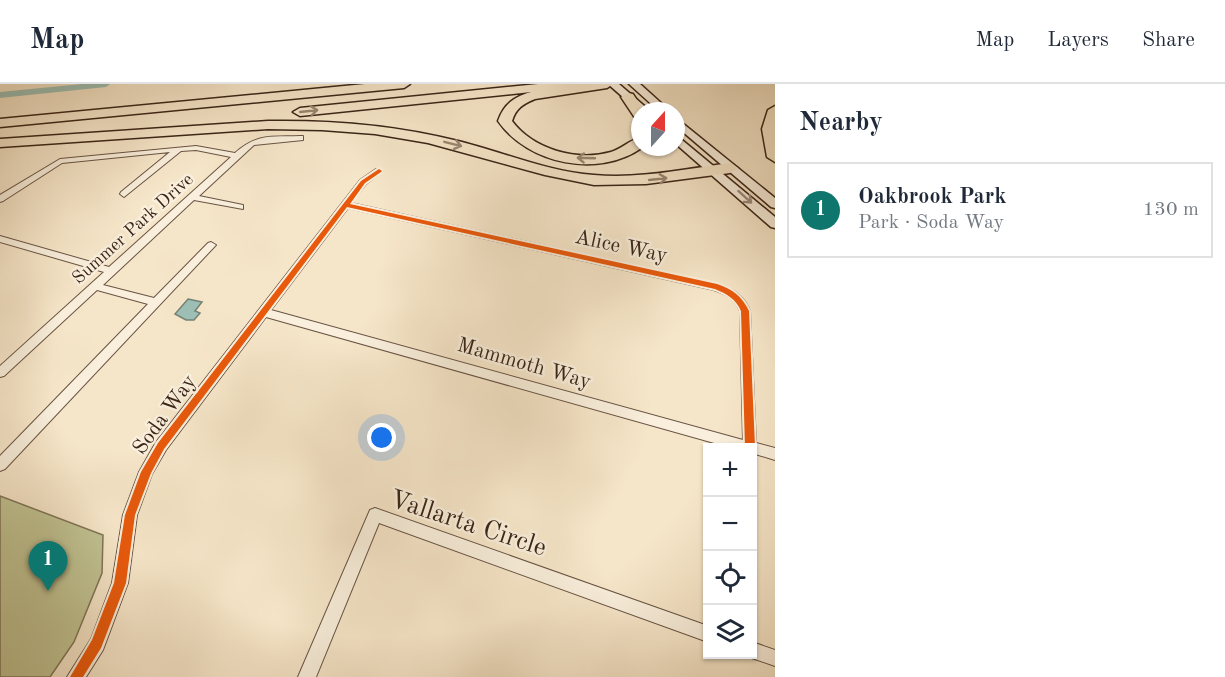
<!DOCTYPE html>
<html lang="en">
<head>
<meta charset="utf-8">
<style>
  :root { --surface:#fff; --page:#f2f2f3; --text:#1f2937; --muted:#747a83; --line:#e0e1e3; --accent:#0f766e }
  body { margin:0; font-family:"Old Standard TT",serif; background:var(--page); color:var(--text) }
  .controls { position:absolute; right:18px; bottom:18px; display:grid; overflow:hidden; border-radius:0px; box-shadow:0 2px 4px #0004 }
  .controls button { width:54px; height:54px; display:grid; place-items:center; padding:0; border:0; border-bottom:2px solid var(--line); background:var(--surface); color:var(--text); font:30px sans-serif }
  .compass { position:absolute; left:631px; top:18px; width:54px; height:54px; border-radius:50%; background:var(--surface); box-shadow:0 2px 4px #0004; rotate:21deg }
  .you { position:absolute; left:382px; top:354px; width:21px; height:21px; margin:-15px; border:4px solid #fff; border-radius:50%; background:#1a73e8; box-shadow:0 0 0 9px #1a73e833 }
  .badge { display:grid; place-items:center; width:39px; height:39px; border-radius:50%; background:var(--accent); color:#fff; font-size:20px; font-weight:700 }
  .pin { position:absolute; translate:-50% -50px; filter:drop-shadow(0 2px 3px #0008) }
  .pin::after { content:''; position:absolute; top:32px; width:21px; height:18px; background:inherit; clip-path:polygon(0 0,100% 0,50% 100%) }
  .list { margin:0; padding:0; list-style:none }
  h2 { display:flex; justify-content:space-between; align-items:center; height:78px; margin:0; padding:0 24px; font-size:26px }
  h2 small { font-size:20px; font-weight:400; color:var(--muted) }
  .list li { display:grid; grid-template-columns:39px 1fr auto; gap:18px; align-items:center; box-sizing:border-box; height:96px; margin:0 12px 12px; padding:0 12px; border:2px solid var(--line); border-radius:0px }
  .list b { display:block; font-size:22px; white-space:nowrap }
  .list p { margin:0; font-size:20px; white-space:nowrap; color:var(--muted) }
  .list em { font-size:20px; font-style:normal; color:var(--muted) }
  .icon { flex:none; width:33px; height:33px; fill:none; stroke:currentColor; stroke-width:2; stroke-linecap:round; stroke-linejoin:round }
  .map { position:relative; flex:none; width:775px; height:593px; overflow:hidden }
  header { display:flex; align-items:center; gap:36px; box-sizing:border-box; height:84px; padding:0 30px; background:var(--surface); border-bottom:2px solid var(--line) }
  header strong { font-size:28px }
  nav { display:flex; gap:33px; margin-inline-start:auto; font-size:21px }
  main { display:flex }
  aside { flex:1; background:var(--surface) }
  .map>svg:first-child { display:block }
  .green { fill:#c1c393; stroke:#7e7455; stroke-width:1.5 }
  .water { fill:#9dc0b6; stroke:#758276; stroke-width:1.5 }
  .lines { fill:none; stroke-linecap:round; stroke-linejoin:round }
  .canal { fill:#9dc0b6; fill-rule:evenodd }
  .street-casing { stroke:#695444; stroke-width:2 }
  .secondary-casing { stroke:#3a2417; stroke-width:3 }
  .highway-casing { stroke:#3a2417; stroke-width:3 }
  .street { fill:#f9efdc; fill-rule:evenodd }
  .secondary { fill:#f9efdc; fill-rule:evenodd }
  .highway { fill:#f6e6c9; fill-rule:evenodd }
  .cycleway-casing { stroke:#f9efdc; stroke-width:4 }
  .cycleway { fill:#e8590c; fill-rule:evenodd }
  .oneway { stroke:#988570 }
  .oneway2 { stroke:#9a8a7a }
  .labels { text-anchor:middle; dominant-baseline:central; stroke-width:5; stroke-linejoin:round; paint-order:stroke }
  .far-street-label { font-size:18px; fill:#3a2417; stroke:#f9efdc }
  .street-label { font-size:21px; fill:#3a2417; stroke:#f9efdc }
  .near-street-label { font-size:26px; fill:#3a2417; stroke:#f9efdc }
</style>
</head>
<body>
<header>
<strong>Map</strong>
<nav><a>Map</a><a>Layers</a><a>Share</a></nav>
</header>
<main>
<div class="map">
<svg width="775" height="593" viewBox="0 0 775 593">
  <rect width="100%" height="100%" fill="#f6e6c9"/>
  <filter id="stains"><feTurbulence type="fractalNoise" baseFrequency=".00333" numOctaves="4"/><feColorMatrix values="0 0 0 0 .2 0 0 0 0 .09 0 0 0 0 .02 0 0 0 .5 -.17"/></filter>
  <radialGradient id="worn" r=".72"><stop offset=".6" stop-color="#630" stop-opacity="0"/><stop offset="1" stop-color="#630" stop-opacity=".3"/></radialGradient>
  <path class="green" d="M0 412 103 451 102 489 74 558 50 593H0Z"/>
  <path class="water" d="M188 215 202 218 195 227 200 229 194 236H186L175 230Z"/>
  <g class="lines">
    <path class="canal" d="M82 0H110L106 3 0 14V8Z"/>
    <g class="street-casing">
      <path id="street" d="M300 52H303V56L254 61 199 112 243 121V125L194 116 103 201 154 214 208 159 211 158 216 161 5 385 0 387V372L148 220 97 206 4 292 0 293V282L104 188 0 158V152L109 183 231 73 196 66 181 67 124 113 120 110 121 108 170 68 62 79 3 117 0 118V111L60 75 196 62 235 69C257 49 272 53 300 52Z
        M376 85 383 87 366 100 351 119 717 200C733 204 744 212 750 227L756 359 775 364V376L752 369V364H732L266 233 166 366 152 390 137 431 128 499 103 566 86 593H67L91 555 112 499 123 431 139 388 156 358 360 96ZM348 124 714 206C726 210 735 215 740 227L743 356 271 226Z
        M375 424 708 542V558L379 439 316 593H298L370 426Z
        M752 558 775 566V582L746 572 745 570H752Z"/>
    </g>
    <g class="secondary-casing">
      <path id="secondary" d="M608 0H619L650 27 640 28Z
        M629 0H640L670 27H659Z
        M676 34 775 114V124L771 123 676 42Z
        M676 51 775 133V144L771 143 676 60Z"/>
    </g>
    <g class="highway-casing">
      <path id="highway" d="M365 0H410L404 4 0 43V35Z
        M538 0H613L607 4 535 15C523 20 516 24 512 37 533 65 576 78 611 68 622 65 629 56 640 54V63H643C599 95 528 80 498 37 504 20 514 13 531 8L300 32 293 28 300 24Z
        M628 9 633 10 644 27H640V35L635 34 621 13Z
        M775 22V78L767 73 762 45 768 26Z
        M268 37C332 36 395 41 458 57 503 68 548 88 594 91 640 95 685 85 730 79L738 84 730 89 646 100 594 101 545 91 428 59 375 50 322 46 268 45 0 63V55Z"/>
    </g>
    <use href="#street" class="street"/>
    <use href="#secondary" class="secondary"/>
    <use href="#highway" class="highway"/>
    <g class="cycleway-casing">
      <path id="cycleway" d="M379 85 382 87 381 88 365 99 350 120 717 200C732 205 742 212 749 227L755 363 753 366 752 364 745 363 741 227C736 215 727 210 715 205L347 123 164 365 151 389 135 431 126 499 101 564 83 593H70L92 556 114 499 125 431 141 388 158 359 361 97Z"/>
    </g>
    <use href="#cycleway" class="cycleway"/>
  </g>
  <defs><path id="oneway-shaft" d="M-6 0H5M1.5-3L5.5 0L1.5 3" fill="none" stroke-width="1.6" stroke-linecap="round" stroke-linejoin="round" transform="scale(1.5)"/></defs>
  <g class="oneway">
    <use href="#oneway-shaft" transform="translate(309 27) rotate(-6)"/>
    <use href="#oneway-shaft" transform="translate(453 60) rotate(14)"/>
    <use href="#oneway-shaft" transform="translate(586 74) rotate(-178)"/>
    <use href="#oneway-shaft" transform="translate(658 95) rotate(-6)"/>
  </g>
  <use class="oneway2" href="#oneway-shaft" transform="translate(745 113) rotate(42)"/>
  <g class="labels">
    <g class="far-street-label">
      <text transform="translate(133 145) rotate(-42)">Summer Park Drive</text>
    </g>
    <g class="street-label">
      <text transform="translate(621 163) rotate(12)">Alice Way</text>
      <text transform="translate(524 280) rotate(16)">Mammoth Way</text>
      <text transform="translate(165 331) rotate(-54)">Soda Way</text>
    </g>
    <g class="near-street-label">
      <text transform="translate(468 440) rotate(18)">Vallarta Circle</text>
    </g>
  </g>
  <rect width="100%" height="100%" filter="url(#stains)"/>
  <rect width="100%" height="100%" fill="url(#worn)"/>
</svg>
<div class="controls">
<button>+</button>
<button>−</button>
<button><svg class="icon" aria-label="locate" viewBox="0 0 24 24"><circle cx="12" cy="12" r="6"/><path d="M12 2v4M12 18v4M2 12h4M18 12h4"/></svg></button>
<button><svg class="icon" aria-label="layers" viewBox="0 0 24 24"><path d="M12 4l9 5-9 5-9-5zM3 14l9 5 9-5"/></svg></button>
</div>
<svg class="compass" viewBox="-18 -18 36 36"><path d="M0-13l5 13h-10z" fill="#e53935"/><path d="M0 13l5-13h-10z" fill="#747a83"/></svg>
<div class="you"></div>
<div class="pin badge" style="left:48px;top:507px">1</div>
</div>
<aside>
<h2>Nearby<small></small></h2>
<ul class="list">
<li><span class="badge">1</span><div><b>Oakbrook Park</b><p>Park · Soda Way</p></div><em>130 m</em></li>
</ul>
</aside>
</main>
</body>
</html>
